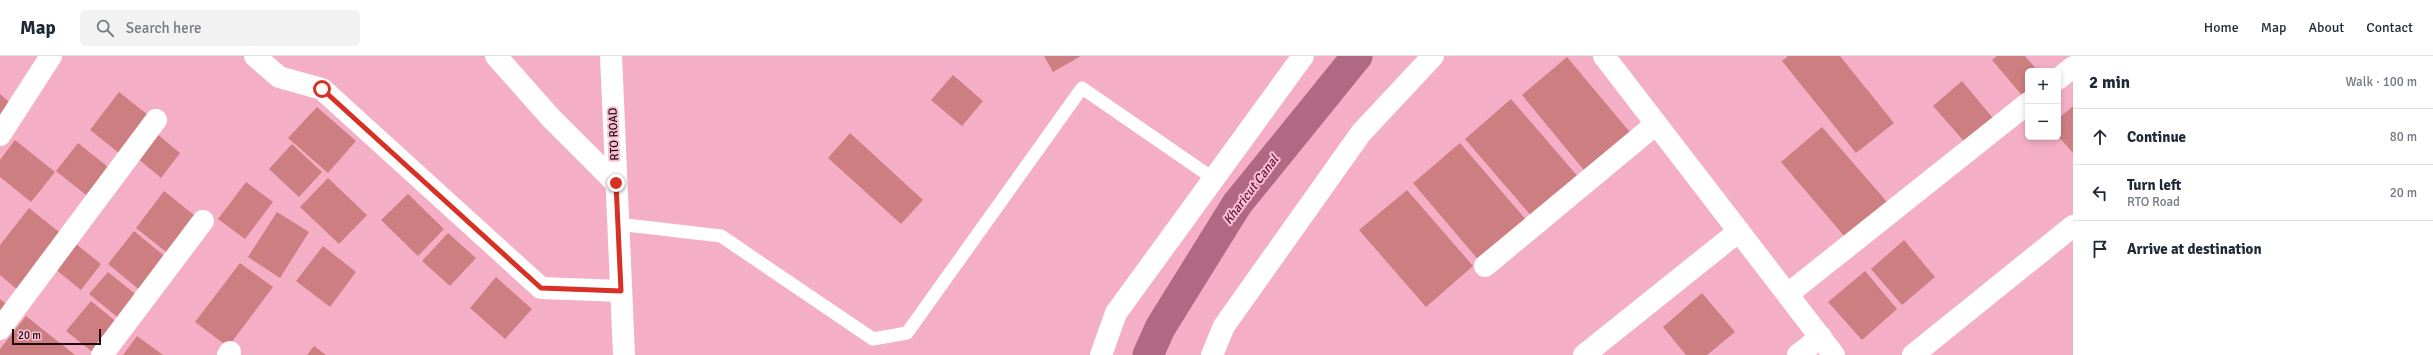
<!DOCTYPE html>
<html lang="en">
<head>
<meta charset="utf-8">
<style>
  :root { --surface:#fff; --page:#f2f2f3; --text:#1f2937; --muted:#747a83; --line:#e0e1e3 }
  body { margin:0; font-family:Signika,sans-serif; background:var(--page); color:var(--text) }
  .controls { position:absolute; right:12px; top:12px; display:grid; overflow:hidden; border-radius:6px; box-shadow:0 2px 6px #0003 }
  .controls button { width:36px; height:36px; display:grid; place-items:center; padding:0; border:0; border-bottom:1px solid var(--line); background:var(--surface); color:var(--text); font:20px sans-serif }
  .scale { position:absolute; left:12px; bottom:10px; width:89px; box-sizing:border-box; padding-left:4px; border:2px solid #210912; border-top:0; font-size:11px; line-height:14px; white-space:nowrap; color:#210912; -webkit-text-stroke:3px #f9c0d3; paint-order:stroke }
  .stop { position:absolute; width:12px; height:12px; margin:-9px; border:3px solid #d93025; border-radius:50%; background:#fff }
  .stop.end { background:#d93025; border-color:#fff; box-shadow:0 1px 4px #0008 }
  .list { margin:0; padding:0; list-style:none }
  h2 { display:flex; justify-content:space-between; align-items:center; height:52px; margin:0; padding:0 16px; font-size:17px }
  h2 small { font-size:13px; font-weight:400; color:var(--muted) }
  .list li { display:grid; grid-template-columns:26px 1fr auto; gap:12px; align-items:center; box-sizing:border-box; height:56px; padding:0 16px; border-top:1px solid var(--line) }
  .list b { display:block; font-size:15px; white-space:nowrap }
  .list p { margin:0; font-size:13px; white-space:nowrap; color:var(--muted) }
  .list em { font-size:13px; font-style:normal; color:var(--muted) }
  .icon { flex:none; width:22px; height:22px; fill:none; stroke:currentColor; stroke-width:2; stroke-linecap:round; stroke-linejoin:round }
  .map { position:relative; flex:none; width:2073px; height:299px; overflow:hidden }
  header { display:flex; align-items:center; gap:24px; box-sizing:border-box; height:56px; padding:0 20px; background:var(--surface); border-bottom:1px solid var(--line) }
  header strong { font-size:19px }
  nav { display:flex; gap:22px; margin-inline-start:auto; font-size:14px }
  .search { width:280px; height:36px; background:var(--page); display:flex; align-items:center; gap:10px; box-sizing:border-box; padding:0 14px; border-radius:6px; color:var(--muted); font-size:15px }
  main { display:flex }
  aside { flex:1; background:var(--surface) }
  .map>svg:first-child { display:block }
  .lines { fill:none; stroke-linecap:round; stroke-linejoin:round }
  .canal { stroke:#b16882; stroke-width:31 }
  .building { fill:#cd7e81 }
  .service { stroke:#fff; stroke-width:13 }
  .minor { stroke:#fff; stroke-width:22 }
  .tertiary { stroke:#fff; stroke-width:22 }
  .route { stroke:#d93025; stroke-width:5 }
  .labels { text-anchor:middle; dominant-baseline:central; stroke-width:4; stroke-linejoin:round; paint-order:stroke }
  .street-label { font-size:12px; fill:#210912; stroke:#f9c0d3 }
  .water-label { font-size:13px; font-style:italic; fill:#6b113c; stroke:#f9c0d3 }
</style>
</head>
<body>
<header>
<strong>Map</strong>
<div class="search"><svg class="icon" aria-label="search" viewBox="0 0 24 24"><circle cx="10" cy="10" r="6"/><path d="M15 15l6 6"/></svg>Search here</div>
<nav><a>Home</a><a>Map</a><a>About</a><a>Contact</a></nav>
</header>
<main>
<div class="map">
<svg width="2073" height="299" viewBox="0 0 2073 299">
  <rect width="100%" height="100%" fill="#f4afc6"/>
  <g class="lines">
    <path class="canal" d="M1148 299 1160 272 1237 148 1357 0"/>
  </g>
  <path class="building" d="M1044 0H1081L1053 16Z
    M1788 0H1840L1894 67 1856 97 1782 5Z
    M1997 0H2025L2038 15H2028V40L2025 43 1992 4Z
    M1567 1 1634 81 1588 119 1522 39Z
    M953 19 983 45 962 70 931 44Z
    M1962 25 1997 67 1969 91 1933 50Z
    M119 36 148 59 119 97 90 74Z
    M0 38 14 50 0 68Z
    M1511 43 1580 123 1534 163 1465 83Z
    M2073 50V97L2058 80V63Z
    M317 51 356 85 328 117 288 82Z
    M1822 71 1887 146 1845 181 1781 106Z
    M156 77 180 97 161 122 136 101Z
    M850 77 923 144 901 168 828 102Z
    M15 84 55 116 31 146 0 121V104Z
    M78 87 108 111 86 139 56 115Z
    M1460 87 1528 166 1481 207 1413 127Z
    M292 88 322 116 299 141 269 113Z
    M328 122 367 159 339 188 300 151Z
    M246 126 273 146 245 183 218 163Z
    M1407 134 1473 210 1426 251 1359 174Z
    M164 135 199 163 170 199 136 172Z
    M408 138 444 173 418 200 381 164Z
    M29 152 63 179 19 235 0 219V189Z
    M277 156 309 176 280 222 248 201Z
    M134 175 167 202 141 235 108 208Z
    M448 177 476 202 450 230 422 205Z
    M1904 184 1935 221 1902 249 1871 213Z
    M75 187 101 208 81 234 55 213Z
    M323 190 356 216 330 251 296 225Z
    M240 207 273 231 228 291 195 266Z
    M1865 215 1897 253 1862 284 1828 246Z
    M108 216 139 241 121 264 89 238Z
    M496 221 532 253 505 283 470 252Z
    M1702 237 1735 276 1707 299H1686L1663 271Z
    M0 243 10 251 0 263Z
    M91 245 119 268 95 298 66 275Z
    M26 260 75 299H0V293Z
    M137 280 163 299H123Z
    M314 290 326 299H307Z"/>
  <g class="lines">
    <path class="service" d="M618 168 721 180 873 283 907 277 1082 32 1214 123"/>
    <path class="minor" d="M255 0 279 21 322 33 541 232 621 235
      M496 0 551 62 616 127
      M2058 23 2073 11
      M0 79 51 0
      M1485 210 1656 68
      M1788 238 2028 47
      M0 273 156 64
      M102 299 203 165
      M228 299 230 296
      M1584 299 1739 175
      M1798 299 1821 281
      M1913 299 2073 170"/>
    <path class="tertiary" d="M611 0 624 299
      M1604 0 1834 299
      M1101 299 1116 257 1303 0
      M1212 299 1224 270 1361 77 1433 0"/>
  </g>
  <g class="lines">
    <path class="route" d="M322 33 541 232 621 235 616 127"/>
  </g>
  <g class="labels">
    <g class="street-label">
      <text transform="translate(614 78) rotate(-92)">RTO ROAD</text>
    </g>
    <g class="water-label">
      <text transform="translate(1251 134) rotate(-53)">Kharicut Canal</text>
    </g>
  </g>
</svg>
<div class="controls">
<button>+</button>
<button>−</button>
</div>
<div class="scale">20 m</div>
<div class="stop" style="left:322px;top:33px"></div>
<div class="stop end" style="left:616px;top:127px"></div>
</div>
<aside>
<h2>2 min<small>Walk · 100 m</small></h2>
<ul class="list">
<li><svg class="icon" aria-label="ahead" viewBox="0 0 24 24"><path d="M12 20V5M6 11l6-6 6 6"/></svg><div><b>Continue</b></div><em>80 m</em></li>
<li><svg class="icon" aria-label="left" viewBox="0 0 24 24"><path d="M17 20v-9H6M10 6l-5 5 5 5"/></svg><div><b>Turn left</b><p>RTO Road</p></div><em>20 m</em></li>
<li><svg class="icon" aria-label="arrive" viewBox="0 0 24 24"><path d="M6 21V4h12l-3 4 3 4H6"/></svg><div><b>Arrive at destination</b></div></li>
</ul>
</aside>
</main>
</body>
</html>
